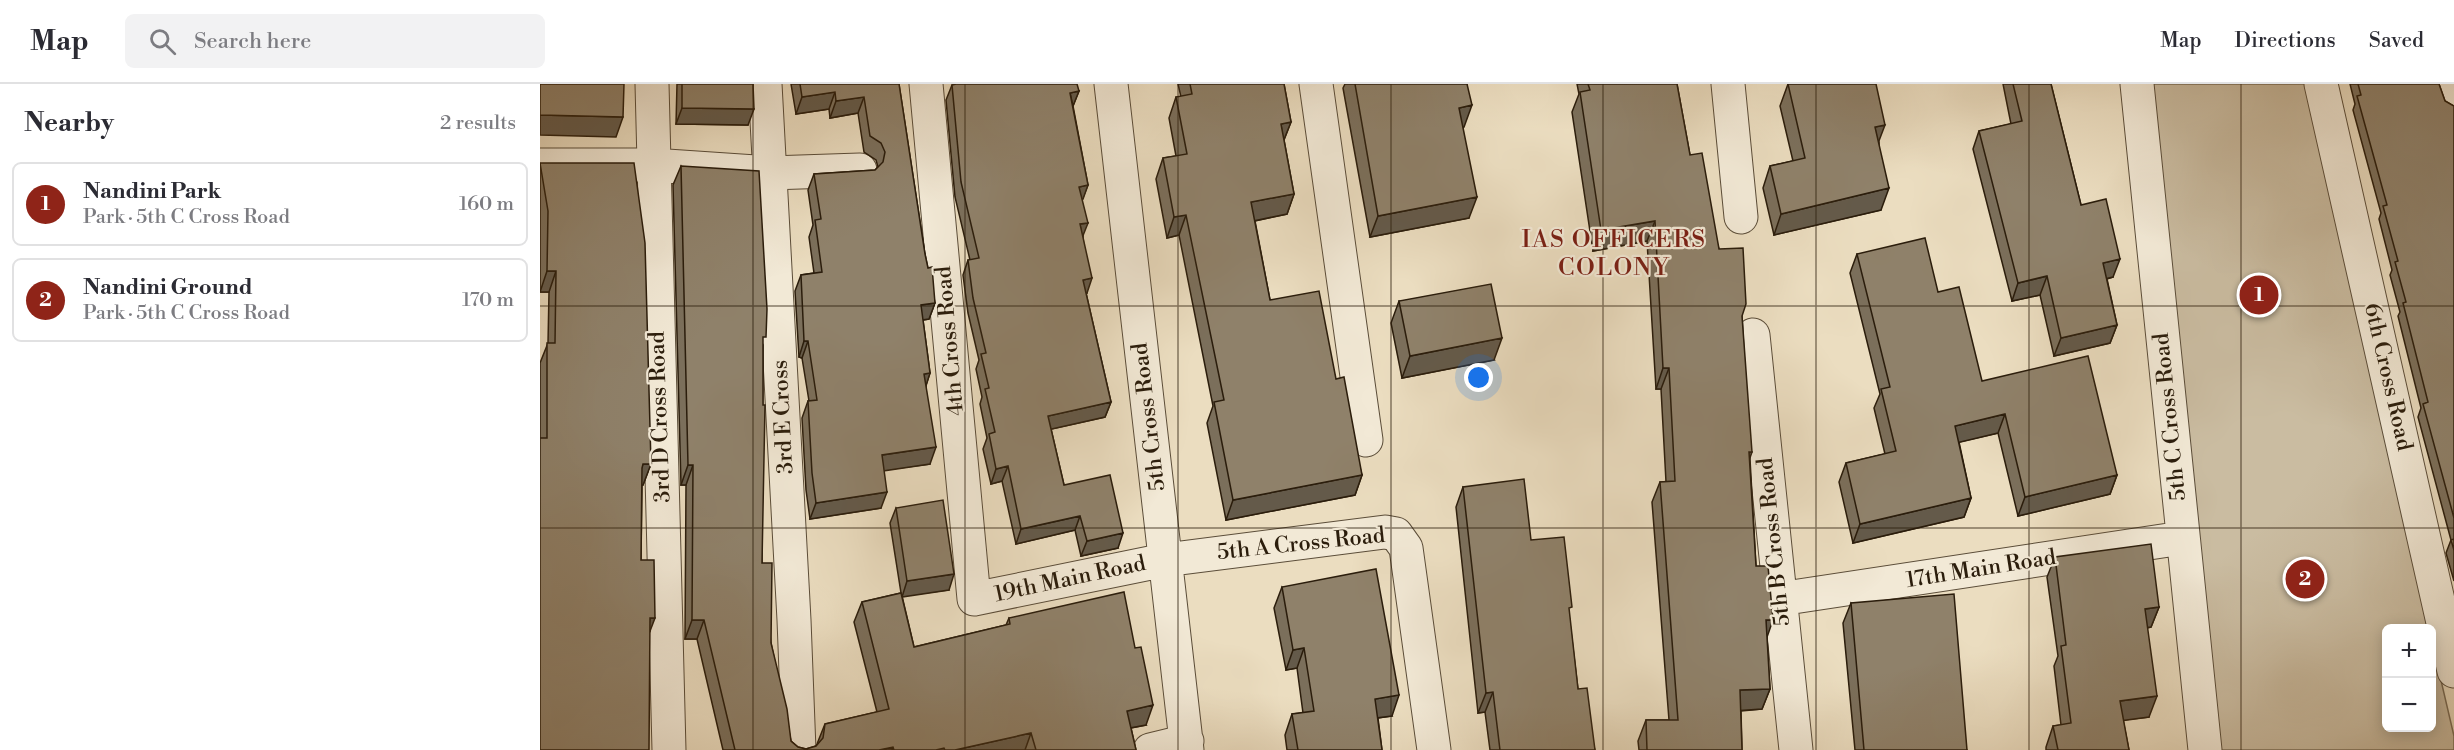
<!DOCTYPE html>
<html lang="en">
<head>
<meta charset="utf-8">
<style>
  :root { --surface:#fff; --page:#f2f2f3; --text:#2b2b33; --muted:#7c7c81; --line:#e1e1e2; --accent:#8f2418 }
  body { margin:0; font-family:"Libre Bodoni",serif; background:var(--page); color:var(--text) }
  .controls { position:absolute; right:18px; bottom:18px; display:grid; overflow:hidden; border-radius:9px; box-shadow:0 3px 15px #0003 }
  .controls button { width:54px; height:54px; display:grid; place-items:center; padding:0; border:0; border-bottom:2px solid var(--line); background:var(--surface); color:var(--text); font:30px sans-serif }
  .you { position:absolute; left:939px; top:294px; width:21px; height:21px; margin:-15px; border:4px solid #fff; border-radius:50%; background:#1a73e8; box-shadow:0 0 0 9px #1a73e833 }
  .badge { display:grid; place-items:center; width:39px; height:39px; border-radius:50%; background:var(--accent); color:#fff; font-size:20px; font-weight:700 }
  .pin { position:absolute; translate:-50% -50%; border:3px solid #fff; box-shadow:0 2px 6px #0006 }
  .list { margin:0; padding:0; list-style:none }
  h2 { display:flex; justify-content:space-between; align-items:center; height:78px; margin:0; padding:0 24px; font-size:26px }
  h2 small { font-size:20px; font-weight:400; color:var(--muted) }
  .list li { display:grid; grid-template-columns:39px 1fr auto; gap:18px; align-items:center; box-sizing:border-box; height:84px; margin:0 12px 12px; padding:0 12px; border:2px solid var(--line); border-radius:9px }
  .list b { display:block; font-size:22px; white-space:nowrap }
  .list p { margin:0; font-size:20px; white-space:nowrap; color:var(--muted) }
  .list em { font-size:20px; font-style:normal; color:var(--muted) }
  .icon { flex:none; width:33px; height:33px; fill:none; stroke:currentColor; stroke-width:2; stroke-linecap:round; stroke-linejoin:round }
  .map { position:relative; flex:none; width:1914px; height:666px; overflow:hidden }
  header { display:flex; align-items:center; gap:36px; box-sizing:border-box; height:84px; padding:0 30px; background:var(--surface); border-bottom:2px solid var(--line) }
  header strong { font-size:28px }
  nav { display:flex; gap:33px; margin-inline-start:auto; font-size:21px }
  .search { width:420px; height:54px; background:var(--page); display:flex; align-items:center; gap:15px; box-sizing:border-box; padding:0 21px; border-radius:9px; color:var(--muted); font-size:22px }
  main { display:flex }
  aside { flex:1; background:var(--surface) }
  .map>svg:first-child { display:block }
  .green { fill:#cabca1; stroke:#7a6c56; stroke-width:1.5 }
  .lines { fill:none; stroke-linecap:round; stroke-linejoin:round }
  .minor-casing { stroke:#5b4d39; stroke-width:35 }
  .minor { stroke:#f2e9d6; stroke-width:33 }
  .wall { fill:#7b6f5b; stroke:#2b1d0c; stroke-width:1.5 }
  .shaded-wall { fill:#645a4a; stroke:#2b1d0c; stroke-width:1.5 }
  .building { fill:#8f816a; stroke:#2b1d0c; stroke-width:1.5 }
  .grid { fill:none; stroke:#2b1d0c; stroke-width:1.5; stroke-opacity:0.55 }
  .labels { text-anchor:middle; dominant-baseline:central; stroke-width:4.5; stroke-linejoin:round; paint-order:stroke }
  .street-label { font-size:22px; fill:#2b1d0c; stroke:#f2e9d6 }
  .neighbourhood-label { font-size:24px; letter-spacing:1.5px; fill:#7a1f14; stroke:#f2e9d6 }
</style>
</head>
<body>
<header>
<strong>Map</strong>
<div class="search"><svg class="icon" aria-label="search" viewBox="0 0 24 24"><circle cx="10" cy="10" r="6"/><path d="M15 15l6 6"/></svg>Search here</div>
<nav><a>Map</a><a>Directions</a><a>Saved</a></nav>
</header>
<main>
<aside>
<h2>Nearby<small>2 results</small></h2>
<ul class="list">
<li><span class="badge">1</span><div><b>Nandini Park</b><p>Park · 5th C Cross Road</p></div><em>160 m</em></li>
<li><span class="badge">2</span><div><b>Nandini Ground</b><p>Park · 5th C Cross Road</p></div><em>170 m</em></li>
</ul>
</aside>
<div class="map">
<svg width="1914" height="666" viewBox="0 0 1914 666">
  <rect width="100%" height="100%" fill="#ebddc0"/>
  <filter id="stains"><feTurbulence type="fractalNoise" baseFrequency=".00333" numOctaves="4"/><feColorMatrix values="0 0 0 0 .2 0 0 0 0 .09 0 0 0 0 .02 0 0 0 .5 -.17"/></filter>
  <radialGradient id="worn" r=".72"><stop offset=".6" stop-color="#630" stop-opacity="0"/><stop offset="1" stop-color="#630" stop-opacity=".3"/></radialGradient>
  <path class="green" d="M1605 0H1766L1888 544H1846V644H1892V558L1914 652V666H1674Z"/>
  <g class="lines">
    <g class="minor-casing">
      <path id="minor" d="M112 0 129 666
        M225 0 254 536 259 666
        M386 0 434 515 625 476 845 448 856 450 866 464 894 666
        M571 0 647 666
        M776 0 826 356
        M1188 0 1201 133
        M1597 0 1665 666
        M1781 0 1914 587
        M1910 0 1914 18
        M0 81H112L230 89 320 86
        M1213 251 1256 666
        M1240 515 1642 454
        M610 666 647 657"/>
    </g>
    <use href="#minor" class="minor"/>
  </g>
  <path class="wall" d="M137 0H213L208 41 136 40Z
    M251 0H359L385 170 395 219 389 235 383 236 390 289 386 301 390 380 344 386 341 424 270 435 266 406 262 334 268 317H269L262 274 259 273 255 207 261 191 274 189 269 153 273 141 268 106 274 90 335 86 338 83 336 76 324 68 318 29 290 34 289 25 256 30Z
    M638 0H744L751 38 744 56 754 110 747 130 715 137 730 216 796 295 822 391 815 411 686 436 667 339 673 322 639 151 627 154 616 95 623 74 636 72 629 34 636 13H641Z
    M805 0H927L923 43 929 134 830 153 803 4Z
    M1037 0H1137L1150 71 1179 165 1202 232 1216 482 1227 554 1230 605 1222 625 1201 627 1202 666H1099L1098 657 1106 636H1129L1112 418 1120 398H1126L1121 305H1116L1107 157 1053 167 1032 28 1039 10Z
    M1248 0 1339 58 1341 126 1234 151 1223 104 1230 82 1253 77 1240 22Z
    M1463 0H1511L1541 121 1573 193 1567 195 1577 241 1570 259 1514 272 1500 211 1472 217 1433 65 1439 47 1471 40Z
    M1810 0H1899L1905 17 1914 22V497L1906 469 1911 456 1878 333 1881 324 1858 232 1860 228 1850 191 1852 186 1839 135 1841 129 1813 26 1815 20Z
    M412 1 539 7 533 22 548 101 542 116 543 152 547 209H546L571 318 565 333 511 345 524 401 578 464 541 472 535 446 476 460 462 397 451 400 443 365 447 354 440 320 442 313 436 285 439 276 428 229 423 191 428 176H430L415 113 406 16Z
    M0 79 111 380 103 401H102L101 476 110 547 0 666V279L8 259 9 208H0Z
    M141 82 223 261 222 479 231 559 251 657 258 663 266 665 276 662 277 660 285 640 337 628 314 538 322 518 361 509 350 439 356 424 409 506 362 512 374 563 466 541 469 534 606 641 591 644 596 666H183L157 555H145L146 401H141L133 101Z
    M1317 170 1398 208 1442 297 1577 391 1570 410 1478 432 1458 349 1419 358 1431 414 1424 433 1313 459 1299 398 1306 379 1345 370 1334 324 1340 310 1310 189Z
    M859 217 954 276 862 294 851 239Z
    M923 403 991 456 1029 531 1038 605 1055 666H950L945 628 938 629 916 423Z
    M1515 473 1619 523 1611 543 1607 544 1609 633 1583 636 1589 666H1506V663L1513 642 1521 641 1514 582 1518 572 1507 493Z
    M742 503 852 632 838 634 842 666H747L745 651 752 630 763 629 757 584 746 586 734 524Z
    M1311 519 1427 666H1315L1303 539Z"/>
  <path class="shaded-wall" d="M539 7 533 22 530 9Z
    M295 8 289 25 256 30 262 13Z
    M324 13 318 29 290 34 296 17Z
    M932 21 924 43 912 45 919 24Z
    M142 24 214 25 208 41 136 40Z
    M0 31 83 33 76 53 0 51Z
    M751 38 743 58 741 40Z
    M1345 41 1337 62 1335 43Z
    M548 101 543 115 534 117 539 103Z
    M1349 104 1341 126 1234 151 1241 130Z
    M754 110 747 130 704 139 711 118Z
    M937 113 929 134 830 153 838 132Z
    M646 131 639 151 627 154 634 133Z
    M1115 137 1107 157 1053 167 1061 146Z
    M548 139 542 154 540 140Z
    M1580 175 1573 193 1556 197 1563 179Z
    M7 187H16L9 208H0Z
    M1507 192 1500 211 1472 217 1478 199Z
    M552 194 547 209 537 211 543 196Z
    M395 219 389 235 375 237 381 221Z
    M1577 241 1570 259 1514 272 1521 254Z
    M962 254 954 276 862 294 870 272Z
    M264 257H268L262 274 259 273Z
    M1123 284H1129L1121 305H1116Z
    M390 289 385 305 384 290Z
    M571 318 565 333 503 347 508 332Z
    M1465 330 1458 349 1408 361 1415 342Z
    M396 363 390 380 336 388 342 371Z
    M1209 368H1212L1205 388Z
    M103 380H111L103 401H95Z
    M148 381H153L146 401H141Z
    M468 382 462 397 451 400 456 385Z
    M822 391 815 411 686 436 693 416Z
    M1577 391 1570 410 1478 432 1485 413Z
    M347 408 341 424 270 435 276 419Z
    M1431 414 1424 433 1313 459 1320 440Z
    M540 432 535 446 476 460 481 445Z
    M583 449 578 464 541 472 547 457Z
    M414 490 409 506 362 513 367 497Z
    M1619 523 1611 543 1597 545 1605 525Z
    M110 534H115L107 555Z
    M152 536H164L157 555H145Z
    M1226 536H1233L1226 556Z
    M764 564 757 584 746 586 753 566Z
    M1230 605 1222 625 1193 627 1200 606Z
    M953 608 945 628 938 629 946 609Z
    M859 611 852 632 828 635 835 615Z
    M1617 612 1609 633 1572 638 1580 617Z
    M613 621 606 641 579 646 587 627Z
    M491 649 485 666H415Z
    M353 663 352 666H339Z"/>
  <path class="building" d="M0 0H84L83 33 0 31Z
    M142 0H213L214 25 142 24Z
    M260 0H359L385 170 388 184 392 183 395 219 381 221 390 289 384 290 396 363 342 371 347 408 276 419 272 389 268 317 277 316 268 257H264L261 191 282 188 275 136 281 135 274 90 335 86 343 78 345 68 341 59 330 52 324 13 296 17 295 8 262 13Z
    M416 0H537L539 7 530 9 548 101 539 103 548 139 540 140 552 194 543 196 571 318 508 332 524 401 570 391 583 449 547 457 540 432 481 445 468 382 456 385 449 350 455 348 445 305 449 304 441 270 446 269 433 214 428 176 439 174 421 98 412 1Z
    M650 0H744L751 38 741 40 754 110 711 118 730 216 779 207 796 295 804 293 822 391 693 416 674 318 684 316 646 131 634 133 623 74 647 70 636 13 652 10Z
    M815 0H927L932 21 919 24 937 113 838 132Z
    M1048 0H1137L1150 71 1162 69 1179 165 1203 164 1206 220 1202 232 1212 368H1209L1216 482H1228L1233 536H1226L1230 605 1200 606 1202 666H1107L1106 636H1138L1120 398 1135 397 1129 284H1123L1115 137 1061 146 1040 8 1050 6Z
    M1248 0H1336L1345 41 1335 43 1349 104 1241 130 1230 82 1265 74Z
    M1473 0H1511L1541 121 1566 115 1580 175 1563 179 1577 241 1521 254 1507 192 1478 199 1439 47 1482 37Z
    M1818 0H1899L1905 17 1914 22V434L1883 320 1888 318 1863 219 1866 218 1855 178 1858 177 1843 122 1847 121 1817 12 1821 11Z
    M0 79H94L105 159 111 380H103L102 384 101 476H114L115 534H110L109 666H0V354H7V259H15L16 187H7L8 127Z
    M141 82 219 87 227 225 226 253H223V321H225L222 479H232L231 559 247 625 251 657 258 663 266 665 276 662 283 654 285 640 349 625 322 518 361 509 374 563 470 540 469 534 584 508 595 564 601 563 613 621 587 627 596 666H496L491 649 415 666H405L404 664 396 666H354L353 663 339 666H195L164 536H152L153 381H148Z
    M1385 154 1398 208 1419 203 1442 297 1548 272 1577 391 1485 413 1465 330 1415 342 1431 414 1320 440 1306 379 1356 367 1341 305 1350 303 1317 170Z
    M951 200 962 254 870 272 859 217Z
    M984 395 991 456 1024 453 1032 523 1029 524 1038 605 1047 604 1055 666H960L953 608 946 609 923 403Z
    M403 416 414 490 367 497 356 424Z
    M1914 455V466L1911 456Z
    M1611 460 1619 523 1605 525 1617 612 1580 617 1589 666H1518L1513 642 1531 639 1521 562 1526 561 1515 473Z
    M836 485 859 611 835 615 842 666H758L752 630 774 627 764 564 753 566 742 503Z
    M1414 510 1427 666H1324L1311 519Z"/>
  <path class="grid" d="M213 0V666M425 0V666M638 0V666M851 0V666M1063 0V666M1276 0V666M1489 0V666M1701 0V666M0 222H1914M0 444H1914"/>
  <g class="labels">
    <g class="street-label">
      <text transform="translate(410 257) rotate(-95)">4th Cross Road</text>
      <text transform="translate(1848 293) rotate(77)">6th Cross Road</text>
      <text transform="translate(120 333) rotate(-92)">3rd D Cross Road</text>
      <text transform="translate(243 333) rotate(-93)">3rd E Cross</text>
      <text transform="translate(609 333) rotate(-97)">5th Cross Road</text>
      <text transform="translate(1630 333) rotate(-96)">5th C Cross Road</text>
      <text transform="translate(1234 458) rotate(-96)">5th B Cross Road</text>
      <text transform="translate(761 460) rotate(-6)">5th A Cross Road</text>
      <text transform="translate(1441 485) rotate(-9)">17th Main Road</text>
      <text transform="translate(530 495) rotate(-12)">19th Main Road</text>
    </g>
    <g class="neighbourhood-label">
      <text x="1074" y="156">IAS OFFICERS<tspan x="1074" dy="28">COLONY</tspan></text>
    </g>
  </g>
  <rect width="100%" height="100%" filter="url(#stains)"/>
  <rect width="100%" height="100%" fill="url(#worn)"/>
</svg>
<div class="controls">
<button>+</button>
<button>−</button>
</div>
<div class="you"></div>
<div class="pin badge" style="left:1719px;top:211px">1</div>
<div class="pin badge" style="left:1765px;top:495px">2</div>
</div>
</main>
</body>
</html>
